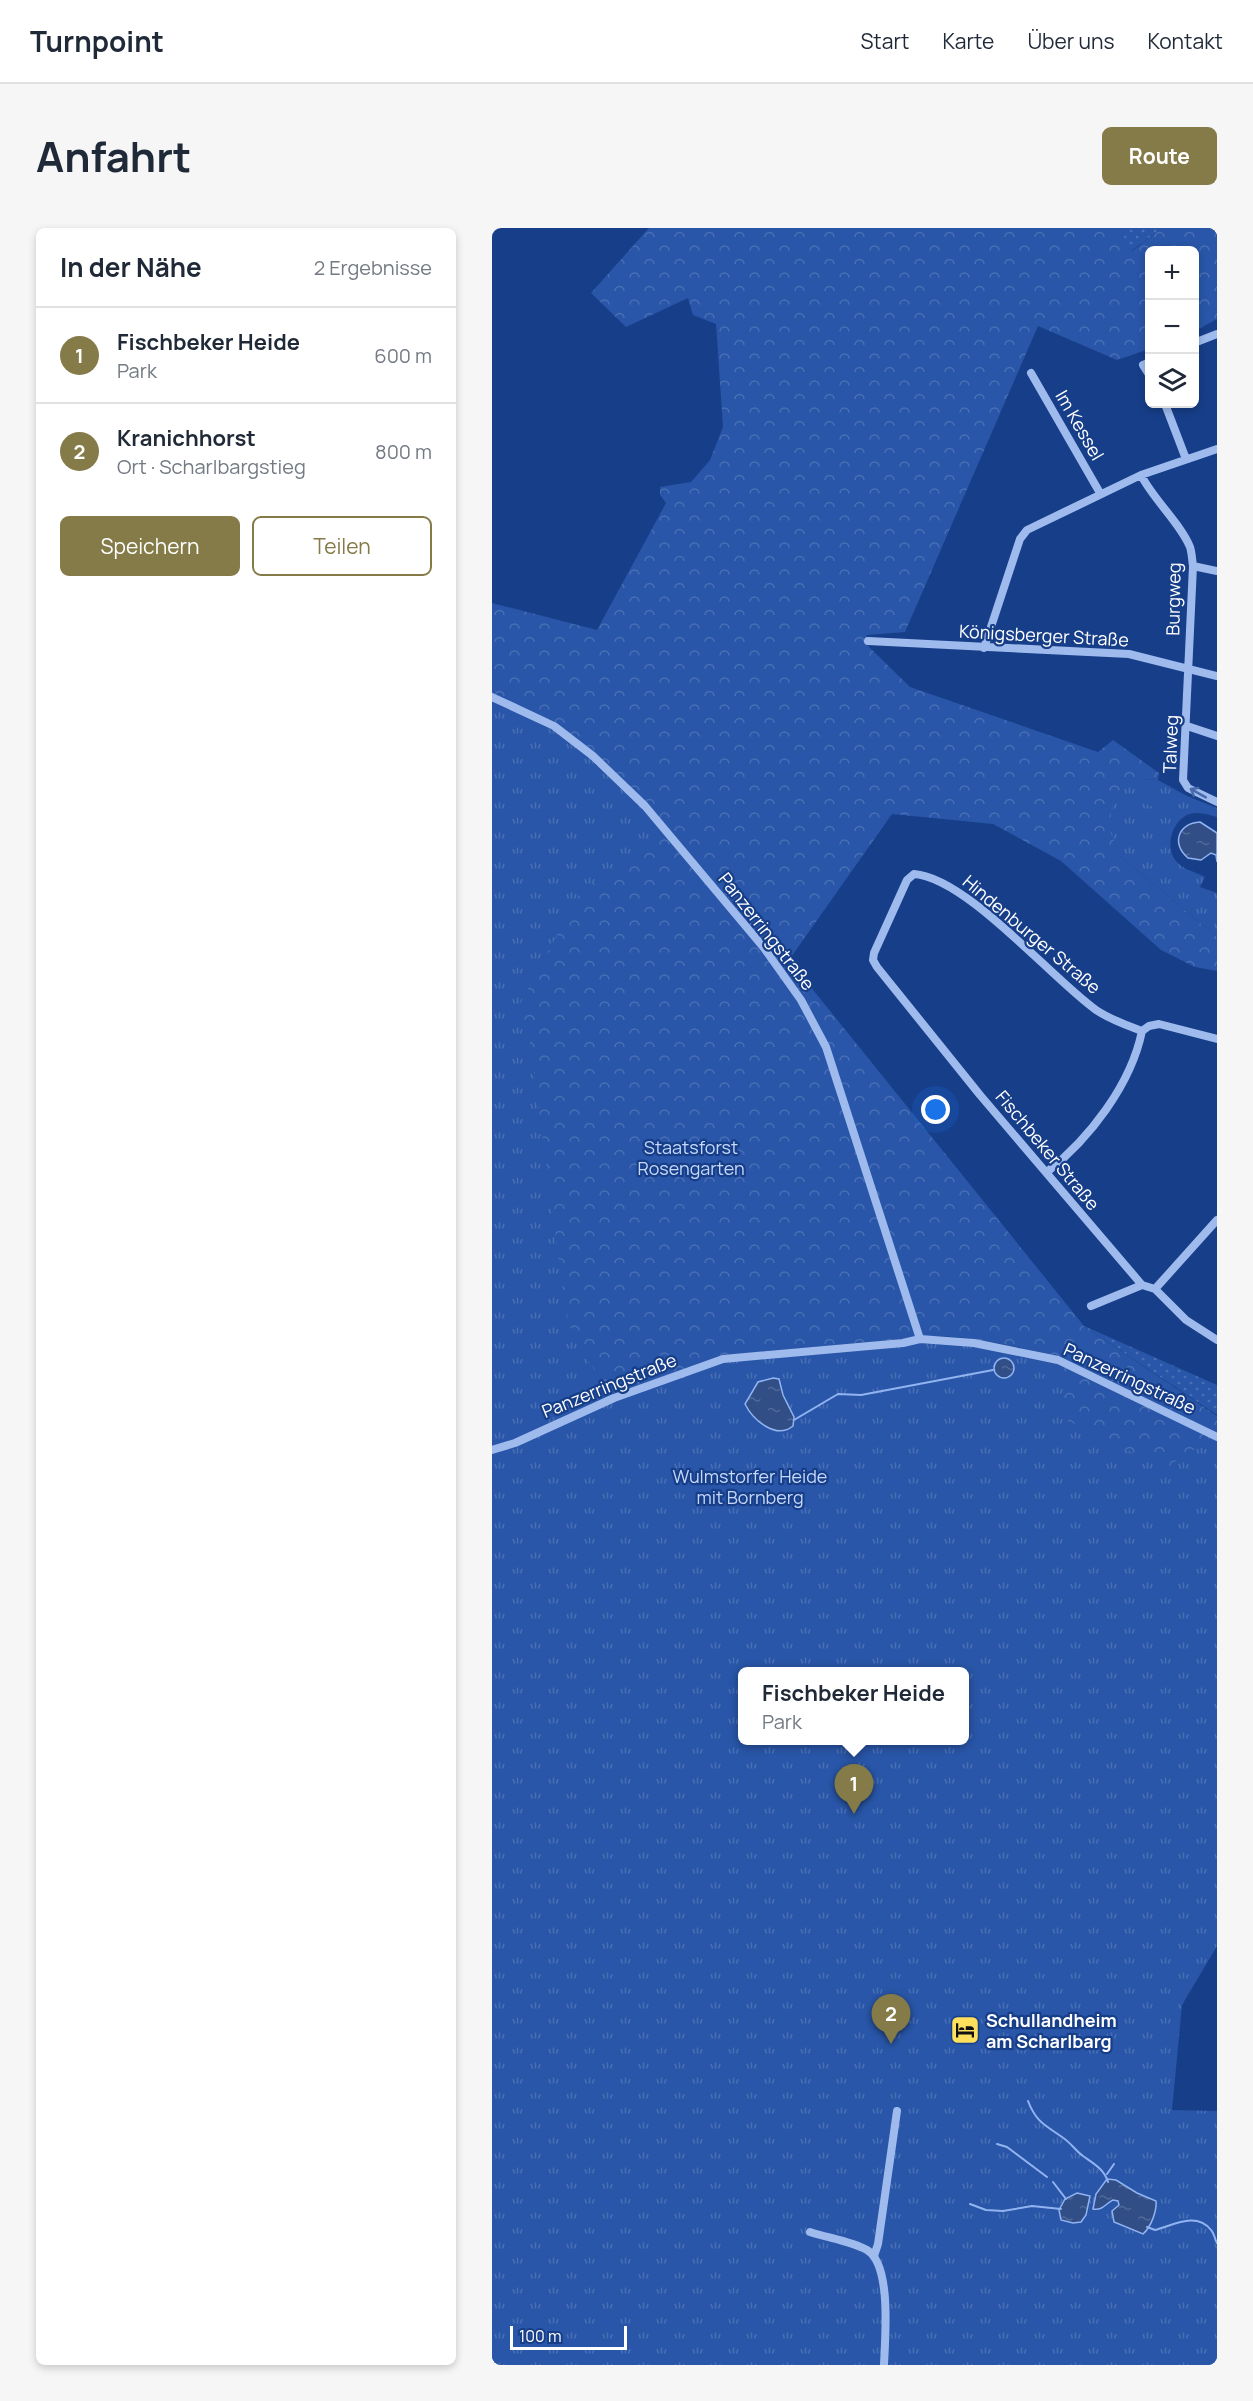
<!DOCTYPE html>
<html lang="de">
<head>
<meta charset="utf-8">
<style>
  :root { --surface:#fff; --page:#f6f6f7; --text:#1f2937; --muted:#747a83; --line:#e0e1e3; --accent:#847b48 }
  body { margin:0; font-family:Manrope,sans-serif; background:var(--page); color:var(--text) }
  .controls { position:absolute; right:18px; top:18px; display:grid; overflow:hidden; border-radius:9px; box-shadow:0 3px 9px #0003 }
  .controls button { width:54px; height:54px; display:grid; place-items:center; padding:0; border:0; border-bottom:2px solid var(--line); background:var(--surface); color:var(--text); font:30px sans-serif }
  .scale { position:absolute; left:18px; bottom:15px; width:117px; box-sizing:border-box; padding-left:6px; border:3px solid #fff; border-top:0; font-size:16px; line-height:21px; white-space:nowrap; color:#fff; -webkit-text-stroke:4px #173e89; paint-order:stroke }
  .you { position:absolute; left:444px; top:882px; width:21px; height:21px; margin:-15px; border:4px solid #fff; border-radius:50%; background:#1a73e8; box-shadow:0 0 0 9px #1a73e833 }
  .badge { display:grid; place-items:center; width:39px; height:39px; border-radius:50%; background:var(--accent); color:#fff; font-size:20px; font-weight:700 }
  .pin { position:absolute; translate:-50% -50px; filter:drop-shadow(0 2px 3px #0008) }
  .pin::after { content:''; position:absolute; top:32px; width:21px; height:18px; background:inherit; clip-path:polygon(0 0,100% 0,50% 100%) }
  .popup { position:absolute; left:246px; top:1439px; width:231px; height:78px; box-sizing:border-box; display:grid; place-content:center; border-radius:9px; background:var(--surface); filter:drop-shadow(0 2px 4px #0005); font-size:20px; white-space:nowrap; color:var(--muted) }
  .popup b { font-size:22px; color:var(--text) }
  .popup::after { content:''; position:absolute; left:50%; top:100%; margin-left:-12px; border:12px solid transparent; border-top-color:var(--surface) }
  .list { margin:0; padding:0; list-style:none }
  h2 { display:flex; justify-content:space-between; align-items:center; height:78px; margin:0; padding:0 24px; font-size:26px }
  h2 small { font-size:20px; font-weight:400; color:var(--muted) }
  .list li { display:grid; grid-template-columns:39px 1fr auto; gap:18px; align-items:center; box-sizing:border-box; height:96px; padding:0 24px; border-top:2px solid var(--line) }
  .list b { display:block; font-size:22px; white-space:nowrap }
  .list p { margin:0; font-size:20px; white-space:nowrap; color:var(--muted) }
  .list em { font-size:20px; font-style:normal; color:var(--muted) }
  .actions { display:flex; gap:12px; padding:18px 24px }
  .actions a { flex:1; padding:14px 0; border:2px solid var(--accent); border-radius:9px; text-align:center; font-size:21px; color:var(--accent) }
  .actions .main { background:var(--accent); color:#fff }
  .icon { flex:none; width:33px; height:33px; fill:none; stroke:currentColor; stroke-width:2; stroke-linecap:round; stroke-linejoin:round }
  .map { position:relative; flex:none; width:725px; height:2137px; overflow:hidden; border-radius:9px }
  header { display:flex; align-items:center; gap:36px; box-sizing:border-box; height:84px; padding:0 30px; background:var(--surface); border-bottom:2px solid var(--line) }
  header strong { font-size:28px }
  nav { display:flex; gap:33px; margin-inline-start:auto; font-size:21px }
  .intro { display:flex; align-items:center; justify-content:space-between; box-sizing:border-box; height:144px; padding:0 36px }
  h1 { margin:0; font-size:42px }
  .button { padding:15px 27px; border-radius:9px; background:var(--accent); color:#fff; font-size:21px; font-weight:700 }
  main { display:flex; gap:36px; padding:0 36px }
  aside { flex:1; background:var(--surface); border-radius:9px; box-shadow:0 3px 9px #0003 }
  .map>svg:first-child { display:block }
  .grass { fill:url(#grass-dots) }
  .forest { fill:url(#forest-crowns) }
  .park { fill:url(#park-tufts); fill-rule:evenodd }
  .pitch { fill:#2956a8 }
  .water { fill:url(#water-ripples); stroke:#91b4f1; stroke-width:1.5 }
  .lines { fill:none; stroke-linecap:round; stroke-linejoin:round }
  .stream { stroke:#91b4f1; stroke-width:2 }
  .minor { stroke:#9fbbee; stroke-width:8 }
  .oneway { stroke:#476aac }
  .labels { text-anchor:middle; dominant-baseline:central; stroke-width:4.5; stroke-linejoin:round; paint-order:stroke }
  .street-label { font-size:18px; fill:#fff; stroke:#173e89 }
  .park-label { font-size:18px; fill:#c5d8fa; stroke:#173e89 }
  .poi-label { font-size:18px; font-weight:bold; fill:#fff; stroke:#173e89; text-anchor:start }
</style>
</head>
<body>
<header>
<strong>Turnpoint</strong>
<nav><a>Start</a><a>Karte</a><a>Über uns</a><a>Kontakt</a></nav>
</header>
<div class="intro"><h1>Anfahrt</h1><a class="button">Route</a></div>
<main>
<aside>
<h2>In der Nähe<small>2 Ergebnisse</small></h2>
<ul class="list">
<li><span class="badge">1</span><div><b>Fischbeker Heide</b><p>Park</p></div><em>600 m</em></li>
<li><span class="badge">2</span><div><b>Kranichhorst</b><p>Ort · Scharlbargstieg</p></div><em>800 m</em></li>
</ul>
<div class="actions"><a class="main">Speichern</a><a>Teilen</a></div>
</aside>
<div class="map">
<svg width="725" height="2137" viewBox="0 0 725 2137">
  <defs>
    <pattern id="grass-dots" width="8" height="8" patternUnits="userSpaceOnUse" patternTransform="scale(1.5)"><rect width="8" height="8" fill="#2956a8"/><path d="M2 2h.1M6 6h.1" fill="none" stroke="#496fb5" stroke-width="1.8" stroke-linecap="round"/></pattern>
    <pattern id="forest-crowns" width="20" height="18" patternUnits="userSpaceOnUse" patternTransform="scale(1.5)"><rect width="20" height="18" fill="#2956a8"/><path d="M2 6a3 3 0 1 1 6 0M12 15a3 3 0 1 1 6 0" fill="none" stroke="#496fb5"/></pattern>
    <pattern id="park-tufts" width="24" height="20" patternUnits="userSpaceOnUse" patternTransform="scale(1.5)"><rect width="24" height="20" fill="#2956a8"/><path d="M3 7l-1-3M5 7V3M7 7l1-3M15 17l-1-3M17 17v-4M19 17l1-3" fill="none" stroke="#496fb5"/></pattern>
    <pattern id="water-ripples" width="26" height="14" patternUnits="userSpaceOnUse" patternTransform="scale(1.5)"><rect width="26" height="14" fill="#314e86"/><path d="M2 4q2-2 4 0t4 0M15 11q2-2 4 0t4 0" fill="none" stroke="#506998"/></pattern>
  </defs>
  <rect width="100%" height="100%" fill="#173e89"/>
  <path class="grass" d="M627 0H670L639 23Z
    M592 1098 725 1157V1187Z"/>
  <path class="forest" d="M157 0H627L640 23 670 0H725V91L703 103 702 22H658L657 121 625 132 546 98 413 404 375 407 373 415 418 459 606 524 621 512 667 545 666 552 648 551 627 627 725 709V743L703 739 669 722 569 633 501 596 400 586 297 732 592 1098 725 1188V1310L252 1443 218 1476 531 1129 529 1120C489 1112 452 1104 412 1111L231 1127 119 1167 0 1220V375L105 402 174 275 168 267V259L199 254 218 232 231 199 224 96 201 87 196 70 134 99 99 65Z"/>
  <path class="park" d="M0 469 62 498 101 528 176 603 87 666 28 776 37 808 73 1078 81 1110 121 1170 231 1131 411 1115H482L566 1132 576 1193 679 1243 686 1227 725 1215V1718L690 1777 680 1882 725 1883V2137H0ZM251 1444H473V1512H251Z
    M648 551 666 552 695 568 725 580V589C715 586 703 582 693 588 676 599 672 628 691 639 697 643 706 645 713 649L708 659 725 665V709L627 627 617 600 621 572 630 559Z"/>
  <path class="pitch" d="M653 562 674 572 669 583 648 573Z"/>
  <path class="water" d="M708 594 725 605V634L724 627 719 625 709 632 696 630C679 616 686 595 708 594Z
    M502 1140a10 10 0 1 1 20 0a10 10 0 1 1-20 0Z
    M281 1150 287 1151 291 1167 302 1189 301 1198C284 1212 261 1192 253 1176L266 1154Z
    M615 1951 624 1952 645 1965 664 1973C665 1983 659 1999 651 2006L622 1994 620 1983 627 1977 626 1973 621 1972C614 1975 611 1983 601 1981L604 1966Z
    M585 1965 598 1968 594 1987 589 1994 581 1995 569 1992 567 1982 573 1971Z"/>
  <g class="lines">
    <path class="stream" d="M302 1192 346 1166 369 1167 501 1142
      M536 1873C544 1894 553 1897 570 1909 578 1914 584 1923 591 1928 602 1936 612 1941 616 1954
      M505 1916 515 1919 555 1949
      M615 1946 622 1936
      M561 1954 574 1971
      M478 1976 494 1982 511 1983 540 1978 569 1981
      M655 1999 663 2002C680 1998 704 1983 719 2002 723 2006 722 2010 725 2015"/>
    <path class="minor" d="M702 115 725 106
      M658 134 651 137 658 148
      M539 145 608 265
      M673 176 694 231
      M649 247C661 271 689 296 698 319 700 325 700 332 701 338L691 552 696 560 725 574
      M701 338 725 343
      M376 413 637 426 725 448
      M492 420 528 311 535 302 649 247 725 221
      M0 469 62 498 101 528 153 578 272 720 309 772 334 819 428 1111
      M695 498 725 508
      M725 811 667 796 657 798 650 803C634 797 619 792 604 782 558 749 475 650 422 646L415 652 382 725 381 732 385 739 488 867 650 1057 663 1061 694 1092 725 1112
      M555 944C597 911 639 857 650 803
      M663 1061 725 992
      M599 1078 650 1057
      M0 1222 23 1215 122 1170 231 1131 411 1115 428 1111 482 1115 566 1132 725 1209
      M318 2004C336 2010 359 2013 375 2022 400 2037 393 2110 392 2137
      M382 2028 386 2016 405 1883"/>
  </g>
  <defs><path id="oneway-shaft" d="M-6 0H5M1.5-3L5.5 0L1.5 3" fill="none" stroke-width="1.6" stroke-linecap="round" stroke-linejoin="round" transform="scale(1.5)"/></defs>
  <use class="oneway" href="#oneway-shaft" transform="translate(706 565) rotate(-151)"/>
  <defs>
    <g id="hotel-square" transform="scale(1.5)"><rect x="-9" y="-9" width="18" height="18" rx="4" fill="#ffe05c" stroke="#173e89"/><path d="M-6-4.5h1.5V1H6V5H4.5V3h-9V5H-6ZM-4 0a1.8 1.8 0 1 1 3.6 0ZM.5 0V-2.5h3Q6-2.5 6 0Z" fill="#111"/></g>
  </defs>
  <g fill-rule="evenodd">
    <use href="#hotel-square" x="473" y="1802"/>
  </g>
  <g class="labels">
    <g class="street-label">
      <text transform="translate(588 197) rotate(60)">Im Kessel</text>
      <text transform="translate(681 371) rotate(-89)">Burgweg</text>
      <text transform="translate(552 407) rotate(3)">Königsberger Straße</text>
      <text transform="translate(678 516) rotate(-88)">Talweg</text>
      <text transform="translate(275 703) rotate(52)">Panzerringstraße</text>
      <text transform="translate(540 706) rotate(40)">Hindenburger Straße</text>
      <text transform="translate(556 922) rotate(50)">Fischbeker Straße</text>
      <text transform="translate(638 1150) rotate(25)">Panzerringstraße</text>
      <text transform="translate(117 1157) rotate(-22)">Panzerringstraße</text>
    </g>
    <g class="park-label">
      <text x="199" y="919">Staatsforst<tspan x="199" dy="21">Rosengarten</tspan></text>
      <text x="258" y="1248">Wulmstorfer Heide<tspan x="258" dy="21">mit Bornberg</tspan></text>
    </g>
    <g class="poi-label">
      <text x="494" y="1792">Schullandheim<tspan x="494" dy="21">am Scharlbarg</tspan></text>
    </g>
  </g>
</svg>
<div class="controls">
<button>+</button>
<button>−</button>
<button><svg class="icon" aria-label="layers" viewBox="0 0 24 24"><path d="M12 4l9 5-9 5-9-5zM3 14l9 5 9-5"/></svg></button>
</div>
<div class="scale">100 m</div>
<div class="you"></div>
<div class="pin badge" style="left:362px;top:1586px">1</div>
<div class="popup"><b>Fischbeker Heide</b>Park</div>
<div class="pin badge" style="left:399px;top:1816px">2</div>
</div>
</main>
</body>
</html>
